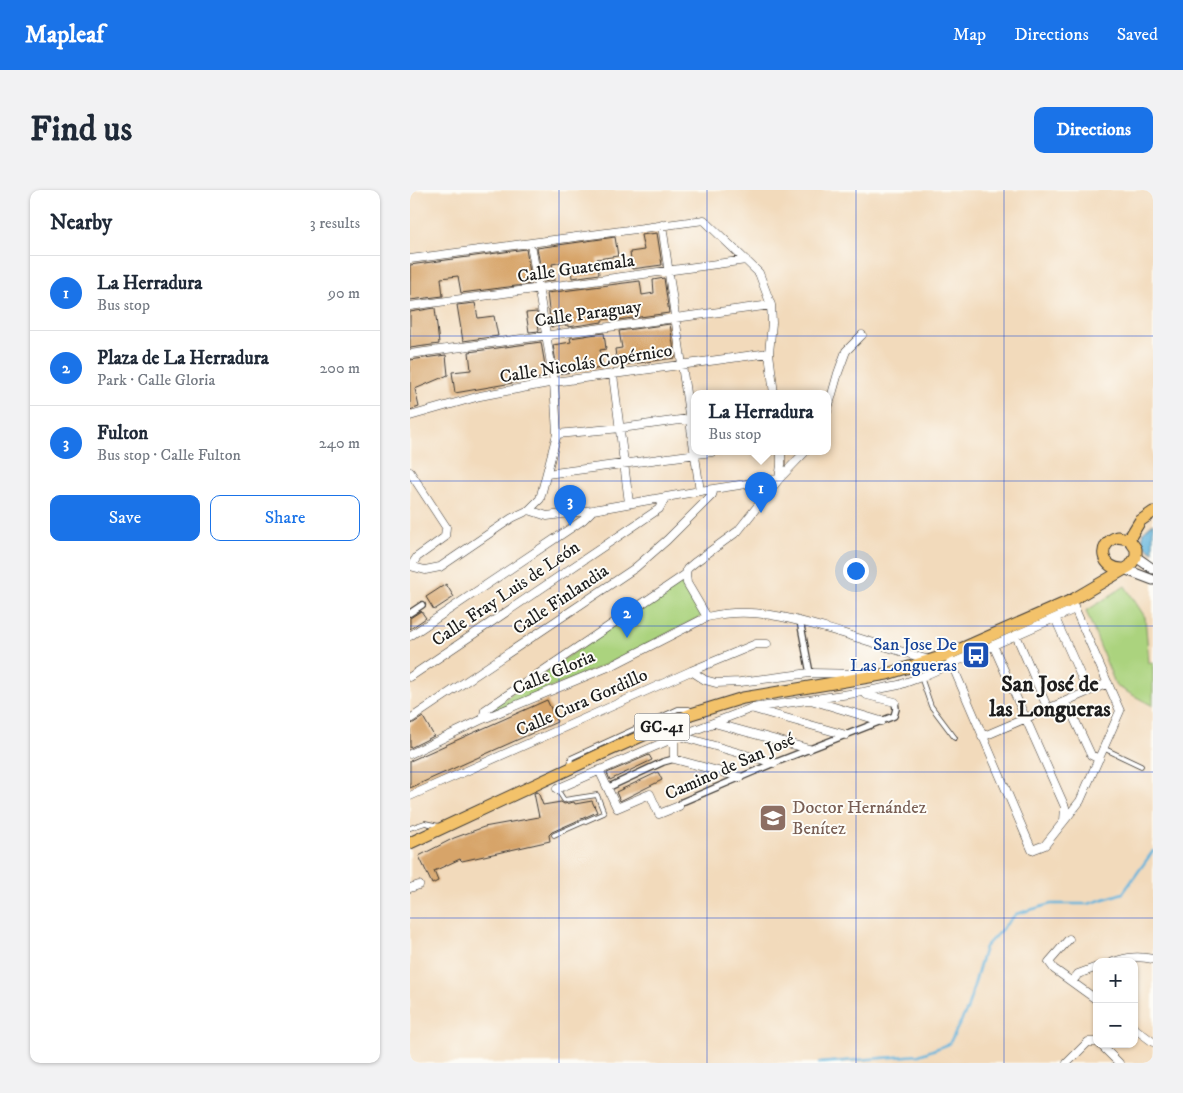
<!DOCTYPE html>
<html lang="en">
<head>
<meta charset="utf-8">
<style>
  :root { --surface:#fff; --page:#f2f2f3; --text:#1f2937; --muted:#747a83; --line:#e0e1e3; --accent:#1a73e8 }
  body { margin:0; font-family:"IM FELL DW Pica",serif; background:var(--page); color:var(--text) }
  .controls { position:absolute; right:15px; bottom:15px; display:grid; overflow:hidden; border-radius:10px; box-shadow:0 1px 4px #0004 }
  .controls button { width:45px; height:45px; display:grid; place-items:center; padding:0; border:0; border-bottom:1px solid var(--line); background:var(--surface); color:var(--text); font:25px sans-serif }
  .you { position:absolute; left:445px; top:380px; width:18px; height:18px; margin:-12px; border:4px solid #fff; border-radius:50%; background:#1a73e8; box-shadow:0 0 0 8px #1a73e833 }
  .badge { display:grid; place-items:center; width:32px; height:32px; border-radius:50%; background:var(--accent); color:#fff; font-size:16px; font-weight:700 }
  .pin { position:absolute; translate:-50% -41px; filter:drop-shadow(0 1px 2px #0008) }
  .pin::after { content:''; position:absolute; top:26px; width:18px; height:15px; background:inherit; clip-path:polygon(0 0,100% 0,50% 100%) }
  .popup { position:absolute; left:281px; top:200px; width:140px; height:65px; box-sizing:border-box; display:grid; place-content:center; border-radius:10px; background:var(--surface); filter:drop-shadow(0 1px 4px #0005); font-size:16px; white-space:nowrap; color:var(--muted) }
  .popup b { font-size:19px; color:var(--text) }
  .popup::after { content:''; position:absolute; left:50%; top:100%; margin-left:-10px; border:10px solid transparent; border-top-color:var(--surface) }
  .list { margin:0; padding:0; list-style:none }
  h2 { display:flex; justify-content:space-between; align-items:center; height:65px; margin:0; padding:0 20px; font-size:21px }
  h2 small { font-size:16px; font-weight:400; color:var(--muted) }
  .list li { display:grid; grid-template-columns:32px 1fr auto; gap:15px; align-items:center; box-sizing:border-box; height:75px; padding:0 20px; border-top:1px solid var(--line) }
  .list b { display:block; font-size:19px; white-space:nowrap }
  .list p { margin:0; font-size:16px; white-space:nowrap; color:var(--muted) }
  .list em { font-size:16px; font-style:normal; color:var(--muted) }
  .actions { display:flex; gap:10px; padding:15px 20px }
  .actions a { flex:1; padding:11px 0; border:1px solid var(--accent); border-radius:10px; text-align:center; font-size:18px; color:var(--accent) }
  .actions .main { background:var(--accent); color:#fff }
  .map { position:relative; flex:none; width:743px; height:873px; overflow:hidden; border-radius:10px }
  header { display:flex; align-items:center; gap:30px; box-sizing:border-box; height:70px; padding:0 25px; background:var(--accent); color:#fff }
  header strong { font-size:24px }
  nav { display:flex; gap:28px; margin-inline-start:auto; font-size:18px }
  .intro { display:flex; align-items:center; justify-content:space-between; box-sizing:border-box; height:120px; padding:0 30px }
  h1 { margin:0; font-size:35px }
  .button { padding:12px 22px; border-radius:10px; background:var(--accent); color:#fff; font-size:18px; font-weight:700 }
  main { display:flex; gap:30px; padding:0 30px }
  aside { flex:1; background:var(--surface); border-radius:10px; box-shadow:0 1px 4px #0004 }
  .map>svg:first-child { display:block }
  .green { fill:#abd37e; stroke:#64784d }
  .water { fill:#61b3dc; stroke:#3e687c }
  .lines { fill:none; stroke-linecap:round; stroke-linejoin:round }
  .stream { stroke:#61b3dc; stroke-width:2.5 }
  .building { fill:#d7a469 }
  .service-casing { stroke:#3c3834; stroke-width:5.5 }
  .pedestrian-casing { stroke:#3c3834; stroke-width:8 }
  .minor-casing { stroke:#3c3834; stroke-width:9 }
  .tertiary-casing { stroke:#3c3834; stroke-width:11 }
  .primary-casing { stroke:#3c3834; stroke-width:13 }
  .service { stroke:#fff; stroke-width:4 }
  .pedestrian { stroke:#fff; stroke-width:5.5 }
  .minor { stroke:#fff; stroke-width:8 }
  .tertiary { stroke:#fff; stroke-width:9 }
  .primary { stroke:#f3c26a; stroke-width:11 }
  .grid { fill:none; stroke:#1d4ed8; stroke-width:1; stroke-opacity:0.55 }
  .labels { text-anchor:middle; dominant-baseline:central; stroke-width:4; stroke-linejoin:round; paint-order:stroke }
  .shield { fill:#fdfcf7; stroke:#605f5e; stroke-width:1 }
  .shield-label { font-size:16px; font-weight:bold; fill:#1c1c1c }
  .street-label { font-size:18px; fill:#1c1c1c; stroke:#fdfcf7 }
  .transit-label { font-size:18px; fill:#164399; stroke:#fdfcf7; text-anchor:end }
  .education-label { font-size:18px; fill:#785e54; stroke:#fdfcf7; text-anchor:start }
  .district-label { font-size:22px; font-weight:bold; fill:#1c1c1c; stroke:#fdfcf7 }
</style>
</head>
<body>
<header>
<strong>Mapleaf</strong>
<nav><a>Map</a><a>Directions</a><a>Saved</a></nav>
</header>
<div class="intro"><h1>Find us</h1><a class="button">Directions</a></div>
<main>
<aside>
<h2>Nearby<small>3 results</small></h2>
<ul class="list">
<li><span class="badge">1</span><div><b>La Herradura</b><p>Bus stop</p></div><em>90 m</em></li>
<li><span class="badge">2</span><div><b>Plaza de La Herradura</b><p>Park · Calle Gloria</p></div><em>200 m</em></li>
<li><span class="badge">3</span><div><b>Fulton</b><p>Bus stop · Calle Fulton</p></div><em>240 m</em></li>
</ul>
<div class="actions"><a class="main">Save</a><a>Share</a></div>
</aside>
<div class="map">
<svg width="743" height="873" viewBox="0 0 743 873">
  <rect width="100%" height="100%" fill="#fdfcf7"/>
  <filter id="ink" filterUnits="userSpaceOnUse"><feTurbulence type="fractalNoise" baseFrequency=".02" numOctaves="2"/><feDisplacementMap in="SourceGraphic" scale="10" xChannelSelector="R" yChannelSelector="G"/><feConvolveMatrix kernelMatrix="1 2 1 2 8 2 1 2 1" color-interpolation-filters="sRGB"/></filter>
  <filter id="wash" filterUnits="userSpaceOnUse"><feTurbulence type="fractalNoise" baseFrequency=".0096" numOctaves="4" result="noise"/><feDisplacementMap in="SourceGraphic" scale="20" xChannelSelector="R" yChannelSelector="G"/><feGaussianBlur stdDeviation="1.12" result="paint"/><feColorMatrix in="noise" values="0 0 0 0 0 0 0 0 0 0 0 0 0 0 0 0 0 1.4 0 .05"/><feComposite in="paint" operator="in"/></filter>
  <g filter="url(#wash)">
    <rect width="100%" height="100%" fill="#f2dabb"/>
    <path class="green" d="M273 389 294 425 204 471 77 525V521Z
      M715 396 735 427 739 473H743V516L706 496 676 421Z"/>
    <path class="water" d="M743 333V362L732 353 734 341Z"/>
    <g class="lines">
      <path class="stream" d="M409 873 509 865 539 854 557 820 575 757 606 724 641 714H678L713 703 743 661"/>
    </g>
    <g id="blocks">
      <path class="building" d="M247 43 252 75 222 79 220 62 234 60 231 45Z
        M205 47 208 66 187 69 189 84 162 88 160 71 142 74 145 90 133 92 127 58Z
        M116 59 122 94 51 103 48 86 31 88 33 106 0 110V75Z
        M254 88 259 123 208 130 207 128 192 130V132L158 137V135L141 137 137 103 230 91 232 105 244 103 243 90Z
        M65 113 68 128 84 126 88 146 53 151 47 115Z
        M25 118 29 154 0 158V122Z
        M127 122 129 141 119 142 116 123Z
        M260 134 265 168 207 176 205 159 212 158 209 141Z
        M194 143 196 159 190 160 193 178 148 184 143 155 161 152 160 148Z
        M131 152 137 187 45 203 42 182 61 180 59 162Z
        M36 165 38 185 5 199 9 217 0 220V170Z
        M36 394 44 407 24 420 16 407Z
        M11 421 16 428 0 439V428Z
        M137 510 147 532 0 598V571Z
        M13 527 24 546 0 558V535Z
        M239 565 242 570 200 590 197 583Z
        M248 582 252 590 210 611 206 602Z
        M128 602 133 615 151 612 154 614 164 612 165 614 182 611 187 622 142 642 139 645 140 651 52 671 50 669 24 681 28 691 22 694 9 666 44 648 74 637 129 627 124 603Z"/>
    </g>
  </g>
  <g filter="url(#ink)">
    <use href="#blocks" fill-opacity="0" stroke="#3c3834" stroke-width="1"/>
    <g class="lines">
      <g class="service-casing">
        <path id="service" d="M511 487 521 516 545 548
          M693 558 731 576
          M160 576 161 568 268 519H279L280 522
          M0 638 15 633 29 636
          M144 645 194 623 187 605 154 610 147 599"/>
      </g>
      <g class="pedestrian-casing">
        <path id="pedestrian" d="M0 423 12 415
          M390 431 400 483
          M197 598 253 572 264 569
          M269 616 272 612 364 573 484 526 486 519 485 512"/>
      </g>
      <g class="minor-casing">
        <path id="minor" d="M252 35 290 301
          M0 69 294 30 349 83 361 115 362 133 359 163 364 204
          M0 116 336 70
          M0 164 361 115
          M203 185 219 313
          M417 222 428 183 436 161 452 145
          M0 226 70 206 144 192 359 163
          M147 244 211 238 285 228
          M0 282 36 337 35 347 7 367 1 376
          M137 284 302 262
          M369 289 371 275V262
          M119 320 137 326 183 320 290 301 369 289
          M0 376 15 380 30 377 102 328 119 320 130 309 147 244 144 192 121 54
          M276 384 277 393 297 427C344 415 387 430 432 443 461 452 490 461 519 470
          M645 428 678 502
          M606 445 638 519
          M0 446 173 330 183 320
          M583 455 655 617 654 631
          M540 470 622 660 635 655 670 611 710 521 665 419
          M281 481 295 490 306 493 330 492 400 483 456 484
          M0 487 249 319 255 308
          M453 502 457 505 485 512
          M404 511 471 531
          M656 511 681 565 689 569
          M344 519 436 545
          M0 529 225 378 257 350 302 305 304 299
          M73 529 75 520 276 384 277 379 284 373 328 341 369 289 395 262
          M304 533 399 559
          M270 546 364 573
          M572 547 698 493
          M264 548V569L330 587
          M0 564 73 529 205 474 297 427
          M189 580 207 618 240 604 249 624 269 616
          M147 599 264 548 342 518 453 502 489 495 511 487 665 419 662 410
          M0 606 281 481 346 454H357
          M0 698 9 695
          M659 749 639 772 644 779 687 810
          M703 772C718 767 728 766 743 769
          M662 792 668 784 687 777
          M724 838 743 852
          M690 854 709 873
          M657 873 678 852H687"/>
      </g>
      <g class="tertiary-casing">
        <path id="tertiary" d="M726 367 743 379
          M714 379 743 390"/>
      </g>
      <g class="primary-casing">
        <path id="primary" d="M719 349 730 331 743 322
          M0 653 191 564 281 524 333 508 477 484 537 465 580 446 662 410 720 376 726 367V359L719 349 707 347C686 354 691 380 714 379"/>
      </g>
      <use href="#service" class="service"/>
      <use href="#pedestrian" class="pedestrian"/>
      <use href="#minor" class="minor"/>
      <use href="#tertiary" class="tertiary"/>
      <use href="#primary" class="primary"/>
    </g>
  </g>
  <path class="grid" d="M149 0V873M297 0V873M446 0V873M594 0V873M0 146H743M0 291H743M0 436H743M0 582H743M0 728H743"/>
  <defs>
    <g id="bus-square" transform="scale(1.4375)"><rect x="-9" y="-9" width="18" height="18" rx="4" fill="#1a4fb4" stroke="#fdfcf7"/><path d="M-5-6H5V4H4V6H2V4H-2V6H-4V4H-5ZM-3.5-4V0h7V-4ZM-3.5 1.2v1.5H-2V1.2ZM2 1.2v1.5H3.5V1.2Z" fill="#fff"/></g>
    <g id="school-square" transform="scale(1.4375)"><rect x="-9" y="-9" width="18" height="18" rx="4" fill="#8d6e63" stroke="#fdfcf7"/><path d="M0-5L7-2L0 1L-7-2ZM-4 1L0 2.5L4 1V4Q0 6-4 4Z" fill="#fff"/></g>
  </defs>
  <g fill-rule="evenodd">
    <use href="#bus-square" x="566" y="465"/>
    <use href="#school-square" x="363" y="628"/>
  </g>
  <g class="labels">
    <rect class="shield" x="224.5" y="523.5" width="55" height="27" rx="4"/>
    <g class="shield-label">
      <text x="252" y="537">GC-41</text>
    </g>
    <g class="street-label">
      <text transform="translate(166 79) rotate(-8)">Calle Guatemala</text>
      <text transform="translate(178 124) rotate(-8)">Calle Paraguay</text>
      <text transform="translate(176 174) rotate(-9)">Calle Nicolás Copérnico</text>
      <text transform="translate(96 404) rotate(-34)">Calle Fray Luis de León</text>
      <text transform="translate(151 410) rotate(-34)">Calle Finlandia</text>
      <text transform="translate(144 483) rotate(-23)">Calle Gloria</text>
      <text transform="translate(172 513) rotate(-24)">Calle Cura Gordillo</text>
      <text transform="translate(320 577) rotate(-24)">Camino de San José</text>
    </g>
    <g class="transit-label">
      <text x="547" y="455">San Jose De<tspan x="547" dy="21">Las Longueras</tspan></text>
    </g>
    <g class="education-label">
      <text x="382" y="618">Doctor Hernández<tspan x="382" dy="21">Benítez</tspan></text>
    </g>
    <g class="district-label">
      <text x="640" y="494">San José de<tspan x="640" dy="25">las Longueras</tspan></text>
    </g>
  </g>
</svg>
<div class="controls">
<button>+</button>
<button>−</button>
</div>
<div class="you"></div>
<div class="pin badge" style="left:351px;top:323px">1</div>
<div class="popup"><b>La Herradura</b>Bus stop</div>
<div class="pin badge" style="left:217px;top:448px">2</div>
<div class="pin badge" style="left:160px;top:336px">3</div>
</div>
</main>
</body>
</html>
